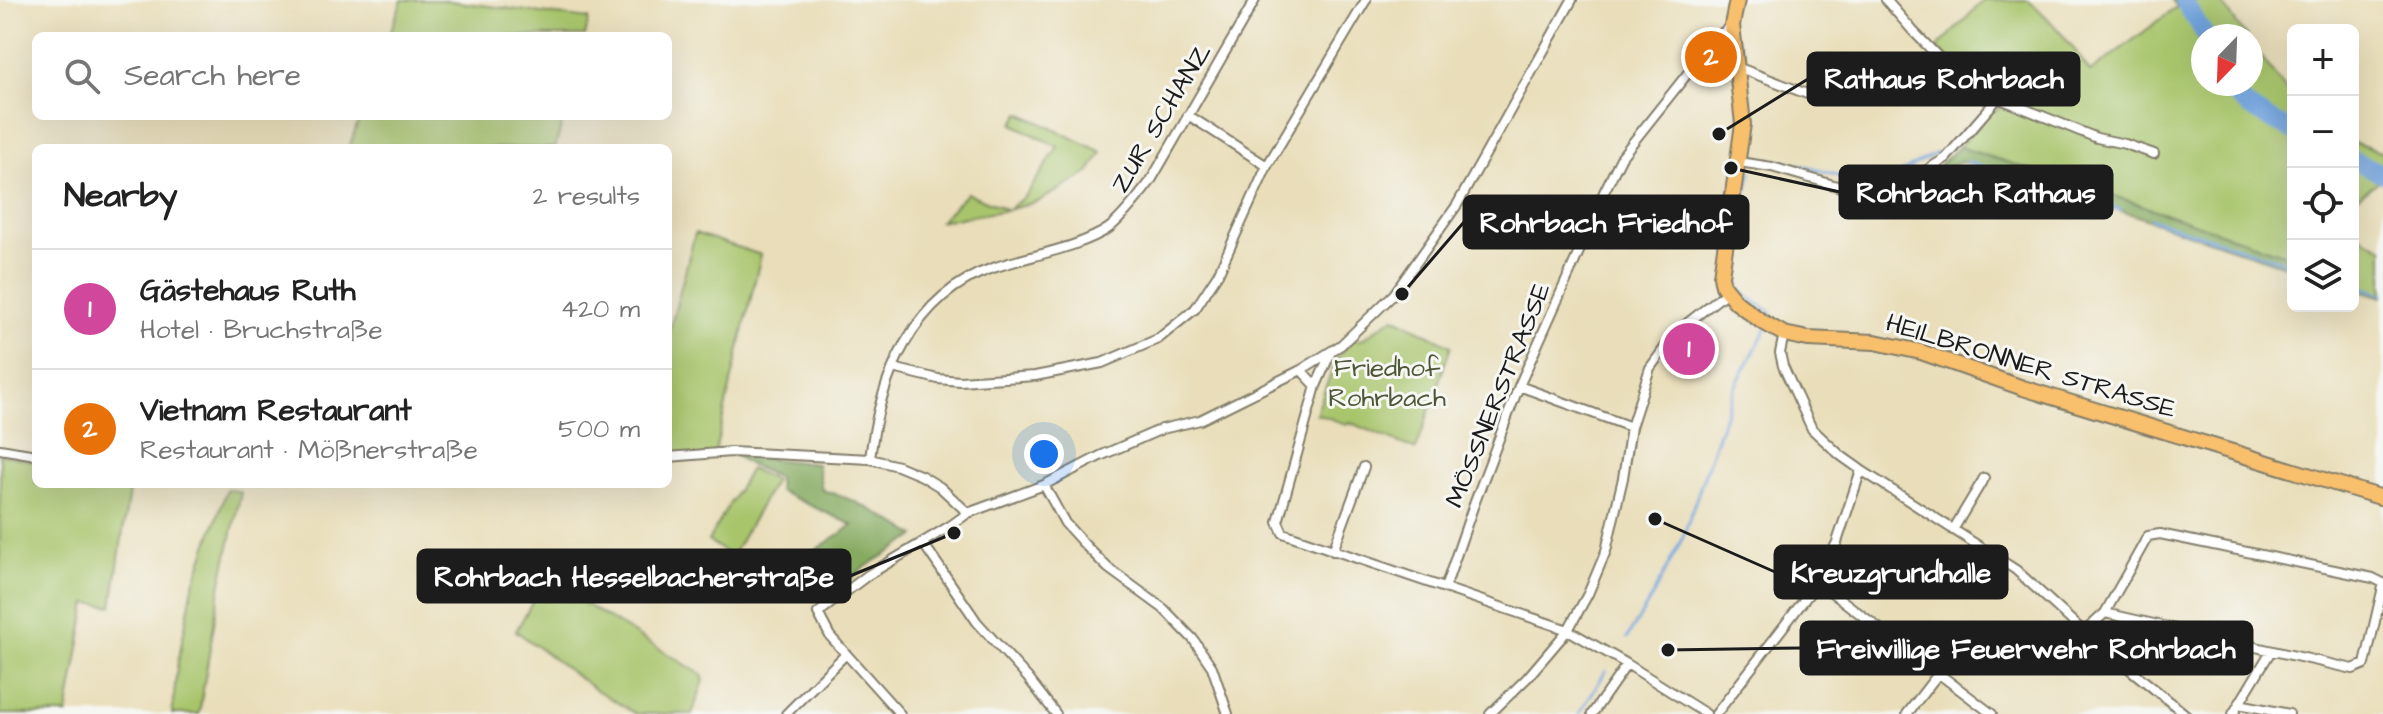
<!DOCTYPE html>
<html lang="en">
<head>
<meta charset="utf-8">
<style>
  :root { --surface:#fff; --page:#f6f6f6; --text:#222; --muted:#767676; --line:#e0e0e0; --accent:#7c3aed }
  body { margin:0; font-family:"Architects Daughter",sans-serif; background:var(--page); color:var(--text) }
  .controls { position:absolute; right:24px; top:24px; display:grid; overflow:hidden; border-radius:12px; box-shadow:0 8px 32px #0002 }
  .controls button { width:72px; height:72px; display:grid; place-items:center; padding:0; border:0; border-bottom:2px solid var(--line); background:var(--surface); color:var(--text); font:40px sans-serif }
  .compass { position:absolute; left:2191px; top:24px; width:72px; height:72px; border-radius:50%; background:var(--surface); box-shadow:0 8px 32px #0002; rotate:203deg }
  .you { position:absolute; left:1044px; top:454px; width:28px; height:28px; margin:-20px; border:6px solid #fff; border-radius:50%; background:#1a73e8; box-shadow:0 0 0 12px #1a73e833 }
  .badge { display:grid; place-items:center; width:52px; height:52px; border-radius:50%; background:var(--accent); color:#fff; font-size:26px; font-weight:700 }
  .pin { position:absolute; translate:-50% -50%; border:4px solid #fff; box-shadow:0 2px 8px #0006 }
  .list { margin:0; padding:0; list-style:none }
  h2 { display:flex; justify-content:space-between; align-items:center; height:104px; margin:0; padding:0 32px; font-size:34px }
  h2 small { font-size:26px; font-weight:400; color:var(--muted) }
  .list li { display:grid; grid-template-columns:52px 1fr auto; gap:24px; align-items:center; box-sizing:border-box; height:120px; padding:0 32px; border-top:2px solid var(--line) }
  .list b { display:block; font-size:30px; white-space:nowrap }
  .list p { margin:0; font-size:26px; white-space:nowrap; color:var(--muted) }
  .list em { font-size:26px; font-style:normal; color:var(--muted) }
  .icon { flex:none; width:44px; height:44px; fill:none; stroke:currentColor; stroke-width:2; stroke-linecap:round; stroke-linejoin:round }
  .map { position:relative; flex:none; width:2383px; height:714px; overflow:hidden }
  .search { position:absolute; background:var(--surface); box-shadow:0 8px 32px #0002; left:32px; top:32px; width:640px; height:88px; display:flex; align-items:center; gap:20px; box-sizing:border-box; padding:0 28px; border-radius:12px; color:var(--muted); font-size:30px }
  .panel { position:absolute; background:var(--surface); box-shadow:0 8px 32px #0002; left:32px; top:144px; width:640px; height:344px; border-radius:12px }
  .map>svg:first-child { display:block }
  .green { fill:#a8c56c; stroke:#627044; stroke-width:2 }
  .forest { fill:#86aa60; stroke:#51633e; stroke-width:2 }
  .lines { fill:none; stroke-linecap:round; stroke-linejoin:round }
  .stream { stroke:#70a1db; stroke-width:3 }
  .river { stroke:#70a1db; stroke-width:18 }
  .street-casing { stroke:#827d6a; stroke-width:12 }
  .primary-casing { stroke:#827d6a; stroke-width:18 }
  .street { stroke:#fff; stroke-width:8 }
  .primary { stroke:#f8bf6c; stroke-width:14 }
  .labels { text-anchor:middle; dominant-baseline:central; stroke-width:6; stroke-linejoin:round; paint-order:stroke }
  .street-label { font-size:26px; fill:#1c1c1c; stroke:#f6f6f2 }
  .park-label { font-size:26px; fill:#4d5738; stroke:#f6f6f2 }
  .leader { fill:none; stroke:#1c1c1c; stroke-width:3 }
  .callout-dot { fill:#1c1c1c; stroke:#f6f6f2; stroke-width:3 }
  .callout { fill:#1c1c1c; stroke:#1c1c1c; stroke-width:3 }
  .callout-label { font-size:28px; text-anchor:middle; font-weight:bold; fill:#fff }
</style>
</head>
<body>
<div class="map">
<svg width="2383" height="714" viewBox="0 0 2383 714">
  <rect width="100%" height="100%" fill="#f6f6f2"/>
  <filter id="ink" filterUnits="userSpaceOnUse"><feTurbulence type="fractalNoise" baseFrequency=".0125" numOctaves="2"/><feDisplacementMap in="SourceGraphic" scale="16" xChannelSelector="R" yChannelSelector="G"/><feConvolveMatrix kernelMatrix="1 2 1 2 8 2 1 2 1" color-interpolation-filters="sRGB"/></filter>
  <filter id="wash" filterUnits="userSpaceOnUse"><feTurbulence type="fractalNoise" baseFrequency=".006" numOctaves="4" result="noise"/><feDisplacementMap in="SourceGraphic" scale="32" xChannelSelector="R" yChannelSelector="G"/><feGaussianBlur stdDeviation="1.8" result="paint"/><feColorMatrix in="noise" values="0 0 0 0 0 0 0 0 0 0 0 0 0 0 0 0 0 1.4 0 .05"/><feComposite in="paint" operator="in"/></filter>
  <g filter="url(#wash)">
    <rect width="100%" height="100%" fill="#e9deb9"/>
    <path class="green" d="M402 0H442L589 19 585 36H389Z
      M1984 0H2029C2053 22 2073 45 2090 72L2177 7 2172 0H2219L2246 36H2203V84H2251V43L2293 99V269L2288 267 2291 257 2138 204 1959 147 1987 114 2007 105 2009 95C1981 93 1956 68 1937 48Z
      M1020 113 1102 152 1089 173 1039 201 1008 210 940 221 967 193 1008 210 1027 194 1058 147 1013 124Z
      M360 116H564L555 148H349Z
      M2353 142 2383 153V178L2353 200Z
      M2353 232 2383 248V297L2353 288Z
      M695 233 761 255 714 456 668 460V337Z
      M1394 317 1451 346 1416 450 1349 422 1346 424 1316 414 1336 359 1353 340H1361Z
      M0 454 36 462V484H130L112 606 87 603 67 714H0Z
      M750 469 775 480 732 556 708 541Z
      M227 489 241 492 221 582 199 714H172L177 667 193 586Z
      M545 580 701 674 704 680 692 714H636L593 688 516 631Z"/>
    <path class="forest" d="M1959 147 2138 204 2292 257 2288 267 2134 215 1962 162 1942 169 1939 165Z
      M734 455 817 464 822 490C857 499 885 517 916 536L862 569 823 603 796 563 853 525 779 491 778 477 750 465Z"/>
    <g class="lines">
      <path class="stream" d="M1759 158 1799 165 1876 186 1936 153
        M1966 162 2121 210
        M1751 172C1744 201 1723 264 1741 290 1748 299 1762 306 1772 312L1769 322
        M2151 219 2293 265
        M2353 284 2383 294
        M1627 638 1653 595 1683 537 1734 389 1766 329
        M1579 714 1606 671"/>
      <path class="river" d="M2183 0 2206 36
        M2224 84C2243 107 2267 118 2293 131
        M2353 160 2383 174"/>
    </g>
  </g>
  <g filter="url(#ink)">
    <g class="lines">
      <g class="street-casing">
        <path id="street" d="M1886 0 1913 31 1954 73 1983 92 2097 138 2125 144 2154 154
          M1737 67 1820 99
          M1188 115 1267 166
          M1739 162 1772 167 1861 193 1886 195 1946 158 1998 98
          M1784 334 1780 353 1783 366 1812 429 1840 455 1861 470 2016 570 2084 632 2185 714
          M893 368 938 379 960 381 1035 376 1102 363 1158 339 1195 309 1218 274 1267 166 1366 0
          M1301 370 1316 386 1278 522 1283 533 1568 630 1627 664 1706 714
          M1316 386 1331 352
          M1519 386 1631 427
          M0 449 36 455
          M668 457 731 452 870 459 898 466 922 476 940 487 968 513
          M870 459C879 380 912 295 993 268 1027 256 1080 248 1109 228 1125 215 1137 198 1150 182L1255 0
          M1044 485 1065 523 1085 545 1108 568 1164 609 1193 639 1212 667 1228 714
          M1953 530 1984 478
          M923 543 977 622 1028 678 1056 714
          M1333 551 1364 467
          M1818 582 1992 714
          M1445 588 1473 507 1519 386 1575 261 1604 192 1622 156 1715 39 1732 25
          M2105 613 2353 669 2365 664 2383 587
          M2084 632 2105 613 2148 536 2160 534 2373 578 2383 583
          M2239 704 2289 714
          M786 714 846 654
          M900 714 830 636 818 613 868 575 950 526 968 513 1044 485 1100 456 1162 429 1200 420 1301 370 1341 345 1394 294 1457 205 1572 0
          M1490 714 1527 678 1568 630 1588 594 1606 551 1623 478 1631 427 1650 368 1676 332 1727 292
          M1592 714 1627 664
          M1716 714 1818 582 1837 542 1861 470
          M1907 714 1938 674
          M2233 714 2271 651"/>
      </g>
      <g class="primary-casing">
        <path id="primary" d="M1737 0 1732 25 1743 124 1721 276 1723 286 1736 302 1761 321 1784 334 1808 339 1875 342 1921 352 2023 388 2383 498"/>
      </g>
      <use href="#street" class="street"/>
      <use href="#primary" class="primary"/>
    </g>
  </g>
  <g class="labels">
    <g class="street-label">
      <text transform="translate(1161 118) rotate(-59)">ZUR SCHANZ</text>
      <text transform="translate(2031 366) rotate(17)">HEILBRONNER STRASSE</text>
      <text transform="translate(1498 395) rotate(-68)">MÖSSNERSTRASSE</text>
    </g>
    <g class="park-label">
      <text x="1387" y="368">Friedhof<tspan x="1387" dy="30">Rohrbach</tspan></text>
    </g>
  </g>
  <path class="leader" d="M1719 134L1808 79M1731 168L1840 192M1402 294L1464 222M1655 519L1775 572M954 533L850 576M1668 650L1801 648"/>
  <g class="callout-dot">
    <circle cx="1719" cy="134" r="8"/>
    <circle cx="1731" cy="168" r="8"/>
    <circle cx="1402" cy="294" r="8"/>
    <circle cx="1655" cy="519" r="8"/>
    <circle cx="954" cy="533" r="8"/>
    <circle cx="1668" cy="650" r="8"/>
  </g>
  <g class="callout">
    <rect x="1808" y="53" width="271" height="52" rx="8"/>
    <rect x="1840" y="166" width="272" height="52" rx="8"/>
    <rect x="1464" y="196" width="284" height="52" rx="8"/>
    <rect x="1775" y="546" width="232" height="52" rx="8"/>
    <rect x="418" y="550" width="432" height="52" rx="8"/>
    <rect x="1801" y="622" width="451" height="52" rx="8"/>
  </g>
  <g class="callout-label">
    <text x="1944" y="88">Rathaus Rohrbach</text>
    <text x="1976" y="202">Rohrbach Rathaus</text>
    <text x="1606" y="232">Rohrbach Friedhof</text>
    <text x="1891" y="582">Kreuzgrundhalle</text>
    <text x="634" y="586">Rohrbach Hesselbacherstraße</text>
    <text x="2026" y="658">Freiwillige Feuerwehr Rohrbach</text>
  </g>
</svg>
<div class="controls">
<button>+</button>
<button>−</button>
<button><svg class="icon" aria-label="locate" viewBox="0 0 24 24"><circle cx="12" cy="12" r="6"/><path d="M12 2v4M12 18v4M2 12h4M18 12h4"/></svg></button>
<button><svg class="icon" aria-label="layers" viewBox="0 0 24 24"><path d="M12 4l9 5-9 5-9-5zM3 14l9 5 9-5"/></svg></button>
</div>
<svg class="compass" viewBox="-18 -18 36 36"><path d="M0-13l5 13h-10z" fill="#e53935"/><path d="M0 13l5-13h-10z" fill="#767676"/></svg>
<div class="you"></div>
<div class="pin badge" style="left:1689px;top:349px;background:#d1479c">1</div>
<div class="pin badge" style="left:1711px;top:57px;background:#e8710a">2</div>
<div class="search"><svg class="icon" aria-label="search" viewBox="0 0 24 24"><circle cx="10" cy="10" r="6"/><path d="M15 15l6 6"/></svg>Search here</div>
<section class="panel">
<h2>Nearby<small>2 results</small></h2>
<ul class="list">
<li><span class="badge" style="background:#d1479c">1</span><div><b>Gästehaus Ruth</b><p>Hotel · Bruchstraße</p></div><em>420 m</em></li>
<li><span class="badge" style="background:#e8710a">2</span><div><b>Vietnam Restaurant</b><p>Restaurant · Mößnerstraße</p></div><em>500 m</em></li>
</ul>
</section>
</div>
</body>
</html>
